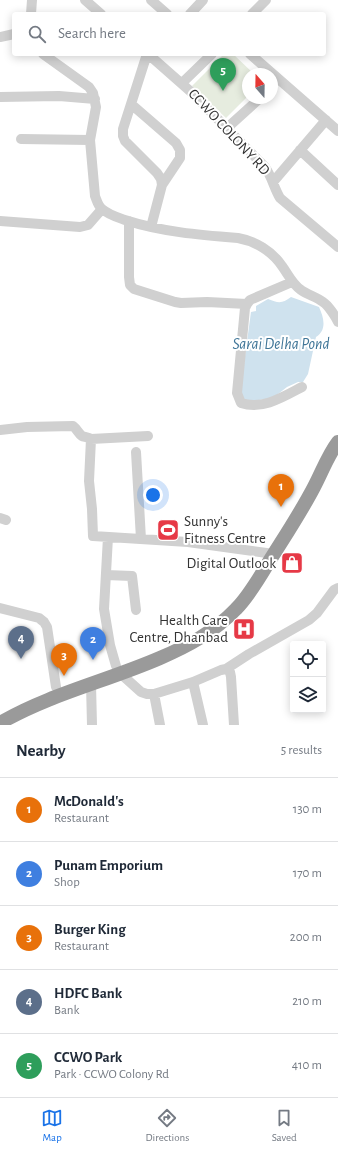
<!DOCTYPE html>
<html lang="en">
<head>
<meta charset="utf-8">
<style>
  :root { --surface:#fff; --page:#f6f6f7; --text:#1f2937; --muted:#747a83; --line:#e0e1e3; --accent:#1a73e8 }
  body { margin:0; font-family:"Alegreya Sans",sans-serif; background:var(--page); color:var(--text) }
  .controls { position:absolute; right:12px; bottom:12px; display:grid; overflow:hidden; border-radius:4px; box-shadow:0 2px 10px #0003 }
  .controls button { width:36px; height:36px; display:grid; place-items:center; padding:0; border:0; border-bottom:1px solid var(--line); background:var(--surface); color:var(--text); font:20px sans-serif }
  .compass { position:absolute; left:242px; top:68px; width:36px; height:36px; border-radius:50%; background:var(--surface); box-shadow:0 2px 10px #0003; rotate:340deg }
  .you { position:absolute; left:153px; top:495px; width:14px; height:14px; margin:-10px; border:3px solid #fff; border-radius:50%; background:#1a73e8; box-shadow:0 0 0 6px #1a73e833 }
  .badge { display:grid; place-items:center; width:26px; height:26px; border-radius:50%; background:var(--accent); color:#fff; font-size:13px; font-weight:700 }
  .pin { position:absolute; translate:-50% -33px; filter:drop-shadow(0 1px 2px #0008) }
  .pin::after { content:''; position:absolute; top:21px; width:14px; height:12px; background:inherit; clip-path:polygon(0 0,100% 0,50% 100%) }
  .list { margin:0; padding:0; list-style:none }
  h2 { display:flex; justify-content:space-between; align-items:center; height:52px; margin:0; padding:0 16px; font-size:17px }
  h2 small { font-size:13px; font-weight:400; color:var(--muted) }
  .list li { display:grid; grid-template-columns:26px 1fr auto; gap:12px; align-items:center; box-sizing:border-box; height:64px; padding:0 16px; border-top:1px solid var(--line) }
  .list b { display:block; font-size:15px; white-space:nowrap }
  .list p { margin:0; font-size:13px; white-space:nowrap; color:var(--muted) }
  .list em { font-size:13px; font-style:normal; color:var(--muted) }
  .icon { flex:none; width:22px; height:22px; fill:none; stroke:currentColor; stroke-width:2; stroke-linecap:round; stroke-linejoin:round }
  .map { position:relative; flex:none; width:338px; height:725px; overflow:hidden }
  .search { position:absolute; background:var(--surface); box-shadow:0 2px 10px #0003; left:12px; right:12px; top:12px; height:44px; display:flex; align-items:center; gap:10px; box-sizing:border-box; padding:0 14px; border-radius:4px; color:var(--muted); font-size:15px }
  .sheet { height:372px; background:var(--surface) }
  nav { display:flex; justify-content:space-around; align-items:center; box-sizing:border-box; height:56px; border-top:1px solid var(--line); background:var(--surface); font-size:11px; color:var(--muted) }
  nav a { display:grid; justify-items:center; gap:2px }
  nav .on { color:var(--accent) }
  .map>svg:first-child { display:block }
  .green { fill:#e6ecdf }
  .water { fill:#cfe2ee }
  .lines { fill:none; stroke-linecap:round; stroke-linejoin:round }
  .minor { stroke:#d0d0d0; stroke-width:10 }
  .highway { stroke:#9a9a9a; stroke-width:14 }
  .labels { text-anchor:middle; dominant-baseline:central; stroke-width:4; stroke-linejoin:round; paint-order:stroke }
  .street-label { font-size:15px; fill:#333; stroke:#fff }
  .poi-label { font-size:15px; fill:#333; stroke:#fff; text-anchor:end }
  .water-label { font-size:16px; font-style:italic; fill:#3f7597; stroke:#fff }
</style>
</head>
<body>
<div class="map">
<svg width="338" height="725" viewBox="0 0 338 725">
  <rect width="100%" height="100%" fill="#fff"/>
  <path class="green" d="M224 54H233L254 74H248V96L226 118 192 86Z"/>
  <path class="water" d="M291 297 319 307C324 318 327 330 316 337L308 374 303 382H298L287 387 273 398 246 402 240 393 251 312 256 311V306L268 299C278 303 282 304 291 297Z"/>
  <g class="lines">
    <path class="minor" d="M85 0 101 14
      M151 0 167 14
      M31 14 32 0
      M190 14 203 0
      M252 14 266 0
      M0 37 14 34
      M43 54 89 87 93 93 96 107 90 140 95 196C97 201 98 206 102 209 109 215 117 217 125 220 162 232 200 235 238 238 255 241 272 251 282 266 288 274 292 284 301 290 308 295 317 297 323 302 328 305 336 317 338 322
      M147 54 123 129V136L125 141 157 173 161 179 162 185 151 227
      M148 54 190 91 265 167C272 177 274 188 280 198L338 247
      M250 54 338 131
      M182 83 212 54
      M0 97 59 96 95 99
      M131 104 176 143 180 150V158L162 185
      M227 128 260 98
      M21 139 90 140
      M300 150 338 185
      M273 182 326 120
      M0 221 80 227 88 225 102 209
      M129 221V277L130 285 134 289 175 302 181 303 207 302 247 304
      M292 282 250 300 247 304 245 308 237 393 241 403C263 410 283 397 302 387
      M0 430 27 427 73 426C77 429 78 433 82 436 84 437 88 437 91 439L89 481 92 509 93 536 188 542 274 554
      M91 439 148 436
      M136 452 141 539
      M0 518 6 520
      M108 537 104 609 110 645 116 666
      M106 575 132 576 136 610
      M0 608 39 618 44 622 47 627 56 687
      M226 669 249 654 309 620 317 613 334 590 338 588
      M121 674 141 692 147 694H154L193 682 221 670 226 669 230 672 231 677 234 725
      M193 682 203 725
      M91 684 92 725
      M154 694 160 725"/>
    <path class="highway" d="M0 723C50 694 107 681 160 658 188 646 214 632 236 609 248 597 258 580 267 565 283 539 300 514 314 487 322 472 328 455 338 442"/>
  </g>
  <defs>
    <g id="stadium-square" transform="scale(1.15)"><rect x="-9" y="-9" width="18" height="18" rx="4" fill="#e63946" stroke="#fff"/><path d="M0-5a6.5 5 0 1 0 0 10a6.5 5 0 1 0 0-10ZM-3.5-1.8h7v3.6h-7Z" fill="#fff"/></g>
    <g id="shop-square" transform="scale(1.15)"><rect x="-9" y="-9" width="18" height="18" rx="4" fill="#e63946" stroke="#fff"/><path d="M-5-2.5h2.3a2.7 3.5 0 0 1 5.4 0H5L5.5 6h-11ZM-1.5-2.5h3a1.5 2.3 0 0 0-3 0Z" fill="#fff"/></g>
    <g id="hospital-square" transform="scale(1.15)"><rect x="-9" y="-9" width="18" height="18" rx="4" fill="#e63946" stroke="#fff"/><path d="M-5-5h3v3.5h4V-5h3V5h-3V1.5h-4V5h-3Z" fill="#fff"/></g>
  </defs>
  <g fill-rule="evenodd">
    <use href="#stadium-square" x="168" y="530"/>
    <use href="#shop-square" x="292" y="563"/>
    <use href="#hospital-square" x="244" y="629"/>
  </g>
  <g class="labels">
    <g class="street-label">
      <text transform="translate(229 132) rotate(47)">CCWO COLONY RD</text>
    </g>
    <g class="poi-label">
      <text x="184" y="521" text-anchor="start">Sunny's<tspan x="184" dy="17">Fitness Centre</tspan></text>
      <text x="276" y="563">Digital Outlook</text>
      <text x="228" y="620">Health Care<tspan x="228" dy="17">Centre, Dhanbad</tspan></text>
    </g>
    <g class="water-label">
      <text x="281" y="344">Sarai Delha Pond</text>
    </g>
  </g>
</svg>
<div class="controls">
<button><svg class="icon" aria-label="locate" viewBox="0 0 24 24"><circle cx="12" cy="12" r="6"/><path d="M12 2v4M12 18v4M2 12h4M18 12h4"/></svg></button>
<button><svg class="icon" aria-label="layers" viewBox="0 0 24 24"><path d="M12 4l9 5-9 5-9-5zM3 14l9 5 9-5"/></svg></button>
</div>
<svg class="compass" viewBox="-18 -18 36 36"><path d="M0-13l5 13h-10z" fill="#e53935"/><path d="M0 13l5-13h-10z" fill="#747a83"/></svg>
<div class="you"></div>
<div class="pin badge" style="left:281px;top:507px;background:#e8710a">1</div>
<div class="pin badge" style="left:93px;top:660px;background:#3f7fe0">2</div>
<div class="pin badge" style="left:64px;top:676px;background:#e8710a">3</div>
<div class="pin badge" style="left:21px;top:659px;background:#5c6f8a">4</div>
<div class="pin badge" style="left:223px;top:91px;background:#2e9e5b">5</div>
<div class="search"><svg class="icon" aria-label="search" viewBox="0 0 24 24"><circle cx="10" cy="10" r="6"/><path d="M15 15l6 6"/></svg>Search here</div>
</div>
<section class="sheet">
<h2>Nearby<small>5 results</small></h2>
<ul class="list">
<li><span class="badge" style="background:#e8710a">1</span><div><b>McDonald's</b><p>Restaurant</p></div><em>130 m</em></li>
<li><span class="badge" style="background:#3f7fe0">2</span><div><b>Punam Emporium</b><p>Shop</p></div><em>170 m</em></li>
<li><span class="badge" style="background:#e8710a">3</span><div><b>Burger King</b><p>Restaurant</p></div><em>200 m</em></li>
<li><span class="badge" style="background:#5c6f8a">4</span><div><b>HDFC Bank</b><p>Bank</p></div><em>210 m</em></li>
<li><span class="badge" style="background:#2e9e5b">5</span><div><b>CCWO Park</b><p>Park · CCWO Colony Rd</p></div><em>410 m</em></li>
</ul>
</section>
<nav>
<a class="on"><svg class="icon" aria-label="map" viewBox="0 0 24 24"><path d="M3 6l6-2 6 2 6-2v14l-6 2-6-2-6 2zM9 4v14M15 6v14"/></svg>Map</a>
<a><svg class="icon" aria-label="directions" viewBox="0 0 24 24"><path d="M12 3l9 9-9 9-9-9zM9 14v-3h6M13 9l2 2-2 2"/></svg>Directions</a>
<a><svg class="icon" aria-label="saved" viewBox="0 0 24 24"><path d="M7 4h10v16l-5-4-5 4z"/></svg>Saved</a>
</nav>
</body>
</html>
